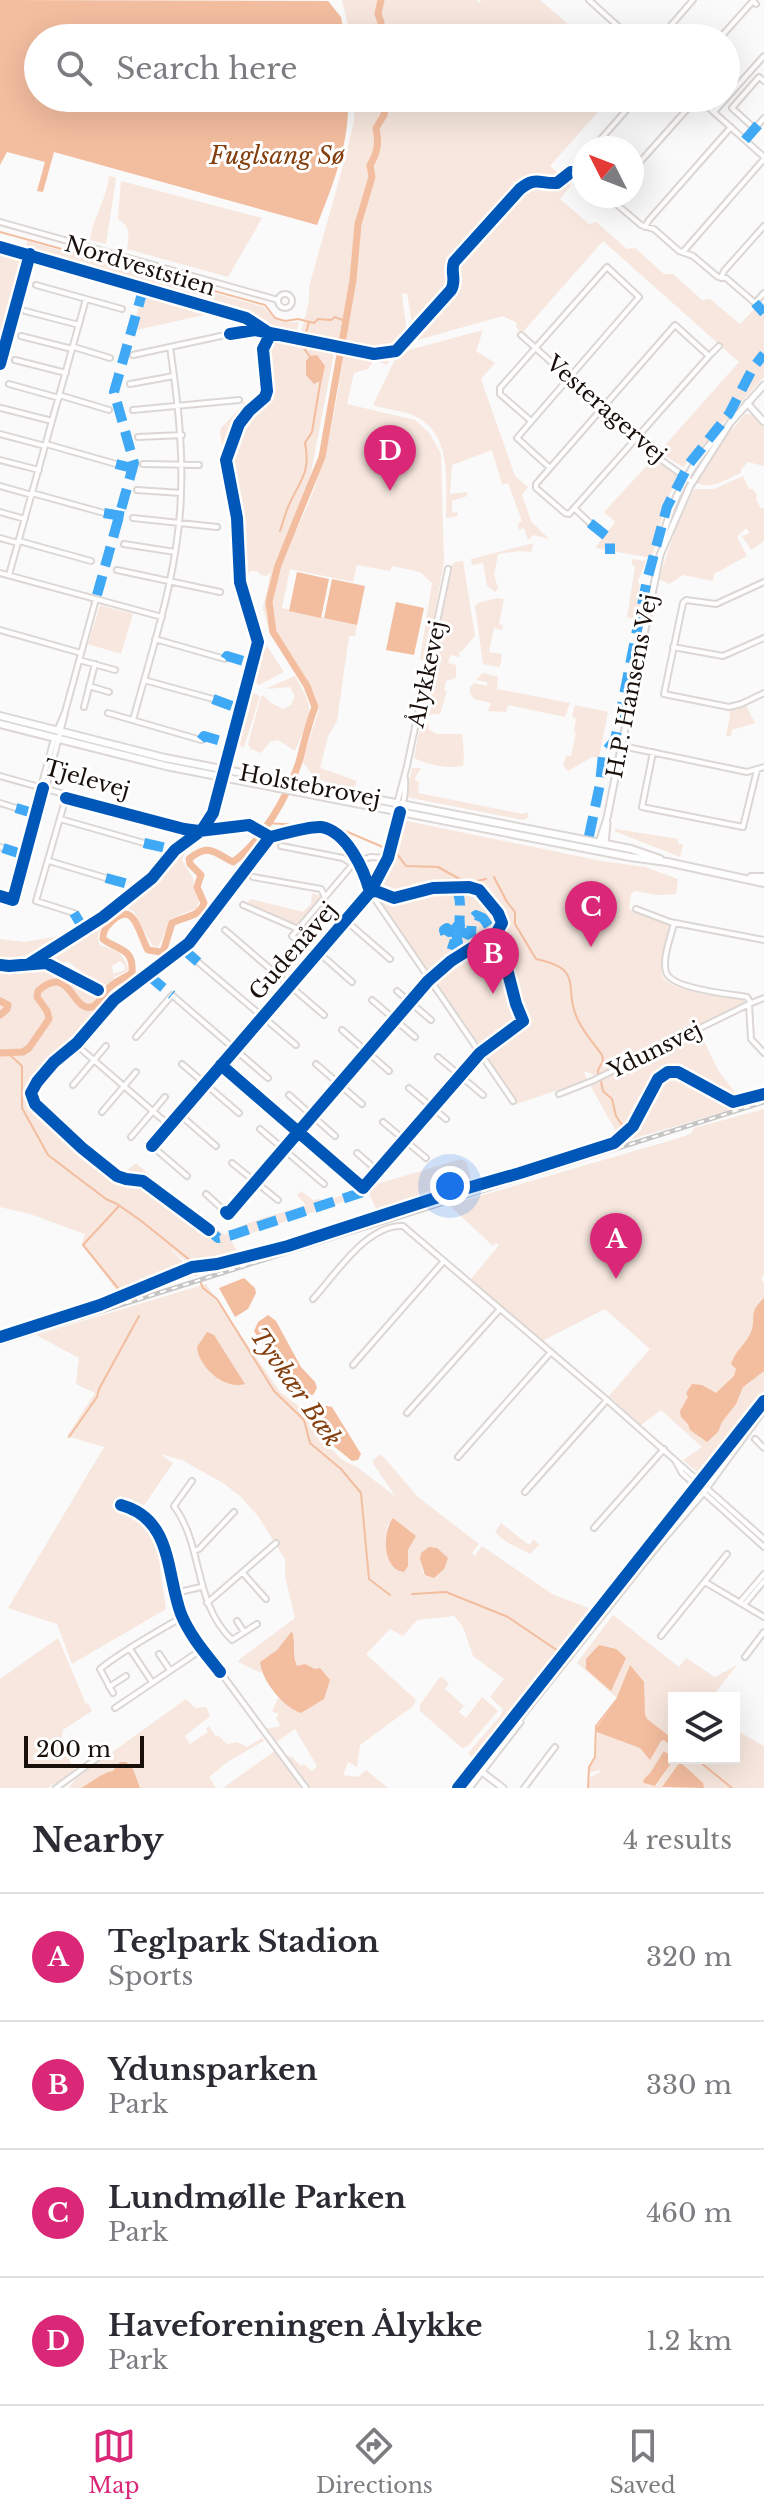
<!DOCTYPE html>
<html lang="en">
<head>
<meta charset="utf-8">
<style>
  :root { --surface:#fff; --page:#f7f7f7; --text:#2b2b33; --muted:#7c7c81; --line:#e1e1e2; --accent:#db2777 }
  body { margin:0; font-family:"Libre Baskerville",serif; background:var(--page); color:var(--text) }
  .controls { position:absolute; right:24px; bottom:24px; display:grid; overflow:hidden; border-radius:0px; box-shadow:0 8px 32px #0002 }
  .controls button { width:72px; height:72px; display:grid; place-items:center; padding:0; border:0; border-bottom:2px solid var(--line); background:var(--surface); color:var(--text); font:40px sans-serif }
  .compass { position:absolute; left:572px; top:136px; width:72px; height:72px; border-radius:50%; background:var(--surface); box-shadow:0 8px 32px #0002; rotate:312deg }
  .scale { position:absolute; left:24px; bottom:20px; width:120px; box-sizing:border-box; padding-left:8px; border:4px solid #1a100b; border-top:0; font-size:22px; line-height:28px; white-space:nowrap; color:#1a100b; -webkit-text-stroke:6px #fff; paint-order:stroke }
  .you { position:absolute; left:450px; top:1186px; width:28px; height:28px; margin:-20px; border:6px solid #fff; border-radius:50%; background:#1a73e8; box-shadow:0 0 0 12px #1a73e833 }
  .badge { display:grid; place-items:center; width:52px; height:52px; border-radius:50%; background:var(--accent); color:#fff; font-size:26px; font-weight:700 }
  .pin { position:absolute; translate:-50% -66px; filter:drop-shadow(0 2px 4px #0008) }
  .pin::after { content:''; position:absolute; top:42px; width:28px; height:24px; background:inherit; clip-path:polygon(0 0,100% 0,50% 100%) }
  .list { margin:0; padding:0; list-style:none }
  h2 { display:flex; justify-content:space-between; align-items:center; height:104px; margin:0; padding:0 32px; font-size:34px }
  h2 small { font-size:26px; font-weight:400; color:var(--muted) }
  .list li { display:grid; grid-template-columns:52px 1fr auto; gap:24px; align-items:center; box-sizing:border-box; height:128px; padding:0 32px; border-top:2px solid var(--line) }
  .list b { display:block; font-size:30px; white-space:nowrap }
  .list p { margin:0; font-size:26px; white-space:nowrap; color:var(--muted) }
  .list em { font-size:26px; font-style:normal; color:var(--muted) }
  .icon { flex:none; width:44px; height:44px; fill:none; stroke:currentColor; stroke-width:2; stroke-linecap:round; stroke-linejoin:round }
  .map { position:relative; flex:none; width:764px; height:1788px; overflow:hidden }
  .search { position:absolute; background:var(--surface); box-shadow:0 8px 32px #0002; left:24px; right:24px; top:24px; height:88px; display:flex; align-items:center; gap:20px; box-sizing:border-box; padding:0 28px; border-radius:44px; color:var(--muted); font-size:30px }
  .sheet { height:616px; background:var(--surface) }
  nav { display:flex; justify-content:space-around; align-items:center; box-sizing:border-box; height:112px; border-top:2px solid var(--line); background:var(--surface); font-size:22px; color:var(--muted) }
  nav a { display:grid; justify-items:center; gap:4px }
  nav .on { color:var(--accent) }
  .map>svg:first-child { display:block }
  .green { fill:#f7e7de; fill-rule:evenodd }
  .water { fill:#f3bd9f }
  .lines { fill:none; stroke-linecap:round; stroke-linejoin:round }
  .stream { stroke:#f3bd9f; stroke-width:2 }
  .river { stroke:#f3bd9f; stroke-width:7 }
  .minor-casing { stroke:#dcd7d4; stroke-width:8 }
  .tertiary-casing { stroke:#dcd7d4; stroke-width:9 }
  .secondary-casing { stroke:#dcd7d4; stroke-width:10 }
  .minor { stroke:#fefefe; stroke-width:4 }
  .tertiary { stroke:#fefefe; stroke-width:5 }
  .secondary { stroke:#fefefe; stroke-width:6 }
  .rail-casing { stroke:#c7c6c5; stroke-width:5 }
  .rail { stroke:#fff; stroke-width:2; stroke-dasharray:6; stroke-linecap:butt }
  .quiet { stroke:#3fa9f5; stroke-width:10; stroke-dasharray:20 10; stroke-linecap:butt }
  .cycleway-casing { stroke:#fff; stroke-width:17 }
  .cycleway { stroke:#0057b8; stroke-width:12 }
  .labels { text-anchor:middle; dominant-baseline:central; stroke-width:6; stroke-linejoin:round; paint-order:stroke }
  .street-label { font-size:22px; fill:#1a100b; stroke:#fff }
  .water-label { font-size:24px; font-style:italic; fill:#843f0e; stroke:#fff }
</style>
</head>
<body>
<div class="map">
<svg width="764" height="1788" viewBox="0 0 764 1788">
  <rect width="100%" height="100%" fill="#fafafa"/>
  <path class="green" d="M342 0H477L478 3 481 0H540L584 38H351Z
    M354 98H610L550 166 571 185 560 199 589 224 596 222 627 249 635 248 664 274H673L702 300 710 299 740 324 761 302 764 305V377L683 467 659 452 739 362 603 241 522 333 516 327 517 323 503 316 403 344 455 287C457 278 451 271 455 262L522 188 511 180 519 188 447 264 452 287 413 329 407 293 402 294 407 335 393 350 358 348 301 333 309 301V287L346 155 354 120Z
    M109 176 116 178 106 244 90 240C93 217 107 199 109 176Z
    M121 181 262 218 228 277 127 249C129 234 131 227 118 219Z
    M27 241 264 307C277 322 279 323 299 322L296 333 291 336 269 331 246 316 25 252Z
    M0 253 27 260 0 357Z
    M143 292 150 294 217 312 132 331Z
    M483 330 476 351 495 363 481 379 515 476 528 487 522 495 531 521 549 539 533 535 528 540 524 528 519 530 518 524 522 521 508 483 502 484 492 450 452 465 450 494 467 492V496L452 501V513L457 512 458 516 446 518C446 484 453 434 415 416 402 410 386 410 373 405L398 353Z
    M271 336 286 337 335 348 309 483 273 566C280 554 289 542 296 530 324 478 335 414 343 356H392L387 365 374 360 368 369 354 373 347 404 415 420 430 434 441 454 444 562 426 661 420 659 432 583 420 572 392 566 390 571 357 565 353 582 290 569 282 608 357 625 355 636H349L337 721 328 736 320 768 357 781 354 788 332 784 314 777 302 761 319 710 313 691 292 656 270 634 263 608 271 571 267 576 261 575 256 571H251L243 576 242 574 241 533 228 458 240 426 250 412 265 399 268 392 265 348Z
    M256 401C238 422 233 431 224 461L220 432 221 428 243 405V402Z
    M745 414 752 415 764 428V466L748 462 741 469V473C726 479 712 490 696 483L725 438Z
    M654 458 678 477 665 504 652 558 595 548 615 522 604 512Z
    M743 476 749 489H753L757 496 756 499 761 509 764 507V541L751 550 742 536 750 533 746 528 737 537 747 556 714 574 713 581 683 575 669 584 659 579 675 531 694 489H714Z
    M534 543 531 552 520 551 498 554 494 575 498 588 495 592 487 585 483 563 472 565 471 559Z
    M632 559 646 561 638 581 640 587 638 592 645 596 638 620 627 617 635 567 632 565Z
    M463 561 475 636 461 652 458 651 460 657 450 655 448 663 456 665V678L446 681 444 690 447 691 440 714 427 715 425 723 429 724 428 729 437 734H462C463 745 465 755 463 766 448 769 428 765 414 758L450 567 455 562Z
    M497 598 504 599 499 624 503 625 502 630 494 628 489 652 502 654 500 667 483 664 475 606 478 603Z
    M100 605 133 614 121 654 88 644Z
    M267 646 284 672 259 685 253 681 262 653Z
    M483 673 498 677 497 689 570 703 565 717 508 705 506 712 488 711 491 703 474 699 470 693V687L474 683 487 686V682L476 680Z
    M295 676C317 714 311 713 295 751L278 740 270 742 261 753 251 749 248 744 261 697 263 695 271 703 283 709 291 705 295 696 290 687 265 689Z
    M249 691 260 696 244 747 234 743Z
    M575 705 608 712 599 758 592 757 568 771 563 766 566 756H571L576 733 574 731 576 719 572 717Z
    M746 705 755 723 732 730 731 736H726L730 717 729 710Z
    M412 768H421L414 780 419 782 418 793 523 814 527 812 529 817 523 820 406 797Z
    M402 820 602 861 645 867 678 879 676 894 657 895 635 891 631 894 629 909 670 925C667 937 659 964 662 975 667 992 726 997 744 1000L745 1003 596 1076 584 1071 587 1080 514 1105 516 1099 483 1054 484 1052 481 1051 375 894 389 865Z
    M616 829 678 839V843L683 845 680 857 614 831Z
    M183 847 186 851 182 860 193 878 194 889 199 901 197 908 172 918 158 947 152 945 134 912 124 906V902C134 893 147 887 156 877 167 867 172 856 183 847Z
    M312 893 323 897 298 928 246 905 251 899 303 912 311 904Z
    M111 913 113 915C104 923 94 932 100 945 114 950 126 953 128 970L115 977 113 974 125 970V966L120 961 112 966 114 979 104 988 67 961 52 967 110 1000 33 1082 28 1097 22 1093C42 1117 94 1167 122 1178L125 1172 136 1163 185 1206 225 1235C244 1221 283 1213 306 1205L297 1195 301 1191 313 1200 319 1199 325 1201 355 1191 338 1176 341 1172 355 1183 369 1180 374 1185 461 1159 466 1162 473 1184 379 1216 369 1193 231 1240 239 1254 190 1264 168 1247 187 1265 119 1294 82 1244 85 1234 30 1214 0 1207V939L24 942 59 936 75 941 76 936 82 931 91 934 95 926Z
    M699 1031 718 1070 742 1102 764 1095V1100L622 1142 590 1085Z
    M764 1109V1273L761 1279 764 1283V1397L701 1475 683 1460 702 1447 661 1410 641 1425 609 1396 650 1349 605 1309 542 1341 471 1279 499 1245 496 1243 493 1246 449 1205 679 1138 692 1133 694 1128Z
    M206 1284 280 1392 309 1414 315 1431 342 1460 357 1467 396 1497 374 1465 373 1460 381 1454 418 1497 479 1544 472 1553 475 1556 482 1546 552 1594 596 1611 588 1622 583 1621 476 1762 468 1753 501 1715 503 1709 490 1697 504 1679 473 1656 463 1627 454 1616 417 1620 403 1636 390 1629 366 1654 416 1700 413 1706 360 1745 357 1767 348 1762 343 1775 358 1777 366 1770 388 1788H309L283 1756 292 1757 301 1766 304 1764 312 1771 317 1766 295 1729 275 1743 264 1729 281 1726 276 1718 279 1714 272 1711 278 1698 287 1702 295 1711 323 1699 325 1691 315 1669 297 1666C293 1654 296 1642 292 1632L277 1650 260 1662 261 1673 238 1662 240 1659 295 1618 285 1576V1559L258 1516 240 1496 223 1483 182 1460 160 1454 173 1463 136 1517 157 1545 166 1609 72 1664 57 1624 8 1608 104 1447 67 1436 95 1393 76 1384 79 1358 36 1335ZM393 1518 416 1536 408 1550V1566L385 1542 387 1526ZM433 1547 443 1554 444 1569 423 1573 421 1554Z
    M501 1523 529 1545 534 1539 539 1545 530 1554C515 1545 508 1545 495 1532Z
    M613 1615 679 1667 686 1658 715 1677 737 1665 711 1698H674V1756L665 1751 650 1773 656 1786 675 1758H734V1729L764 1746V1788H704L703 1783 662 1787 664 1788H588L590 1777 600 1772 599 1770 589 1773 590 1766 596 1758 598 1728 618 1699 577 1663Z
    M58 1638 86 1704 88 1703 92 1711 63 1730 61 1742 75 1771 48 1788H0V1679Z
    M442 1677 449 1683 445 1689 464 1706 459 1712 466 1718 482 1697 498 1711 468 1746 462 1748 420 1711V1705L439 1678Z
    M186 1699 195 1708 206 1707 210 1716 185 1736 190 1744 208 1732 206 1729 209 1726 216 1737 218 1735 227 1744 237 1742 247 1747 262 1738 264 1741 229 1761 209 1777 216 1788H69L75 1779Z
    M276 1750 303 1788H223Z"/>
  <path class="water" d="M0 0 328 1 341 17 345 38H38V98H348C350 142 333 185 317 225L54 152 43 192 37 191 45 162 7 152 0 165Z
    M317 355 325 366 322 380 314 384 306 375V361L310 356Z
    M297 572 329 579 321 618 289 611Z
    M332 579 365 586 357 625 324 618Z
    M396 602 424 608 414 655 386 650Z
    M244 1278 255 1288 256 1293 248 1309 235 1317 219 1288Z
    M764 1298V1371L743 1387 736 1404 722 1422 718 1432 707 1442 690 1430 688 1424 681 1417 680 1411 688 1397 686 1393 692 1384 702 1385 716 1393 734 1376 736 1369 731 1364C735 1351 746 1344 751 1332 757 1316 747 1314 764 1298Z
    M268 1315 276 1321 301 1367 315 1382 317 1388 313 1395H301L287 1383 254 1331 258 1322Z
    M207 1332 214 1335 245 1384C225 1390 199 1368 197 1347Z
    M322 1405 332 1407 361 1454 358 1460 352 1461 325 1439 323 1428 315 1413 316 1409Z
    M393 1518 416 1536 408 1550V1566L404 1572C382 1569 382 1532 393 1518Z
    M429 1547 437 1548 448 1558 444 1569 434 1578 425 1575 420 1559 421 1553Z
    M292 1631C296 1643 292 1654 297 1666L305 1664 315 1669 320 1668 330 1680 324 1699 301 1713C284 1708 261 1680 260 1662L277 1650Z
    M599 1645 616 1649 626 1658 611 1691 586 1669V1659Z
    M630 1665 644 1682 645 1715 647 1719 673 1739 670 1745 664 1740 661 1741 650 1760 640 1748 597 1732V1727L615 1702Z
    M664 1751 675 1758 655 1786 644 1783 643 1780 650 1773Z
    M120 1762H126L133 1769 140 1788H81C91 1783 101 1773 113 1771Z
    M680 1762 703 1783 704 1788 662 1787Z"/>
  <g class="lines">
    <path class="stream" d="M0 232 265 305 275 318 285 321 298 319 314 323 318 319 331 320 335 317 345 321
      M305 336 309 322
      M303 343V347L311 358
      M280 531C283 523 285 513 289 505 300 480 311 473 305 443L312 432 321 378
      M267 823 299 825 320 820 385 848
      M397 854 406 866 438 867 467 883 486 879
      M494 877 507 902 515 912V924L536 959C588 970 560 988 580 1024 586 1035 595 1045 602 1055L603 1061 598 1070V1074
      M9 1054 22 1066V1108L48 1155 106 1199 117 1204 140 1220 196 1265V1275
      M601 1081 603 1091 612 1099 616 1116 625 1129
      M119 1206 83 1245 122 1293
      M200 1281 203 1288 217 1299 274 1391 304 1420 310 1443 341 1469 361 1493 369 1579 390 1595
      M69 1437 97 1397 99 1389 139 1316
      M412 1594 446 1592 508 1617 561 1653
      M695 1758 732 1788
      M588 1788 589 1767 595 1757 596 1726 617 1699"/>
    <path class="river" d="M381 0 378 14 381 22V38
      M0 1001 8 1005 7 1009 0 1015
      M0 1053 23 1052 29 1048 49 1019 47 1011 37 997 38 991C72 961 72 1017 94 1006 99 1003 102 996 106 991 113 982 123 979 132 973 134 947 118 951 103 939 103 931 105 928 111 922 135 898 139 935 148 950L161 952 164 949 172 923C184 916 199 918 204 903L197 887 201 875 190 864 189 859C208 843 214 852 233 862 262 841 288 796 299 762 304 743 308 725 315 707L307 686 273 632 269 602 278 565 322 457 353 280 358 224 372 177 370 165C378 152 379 142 376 128L384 115 386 98"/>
    <g class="minor-casing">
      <path id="minor" d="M589 0 631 38
        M660 38 693 0
        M720 38 753 1 756 4
        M698 98 764 157
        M714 112 764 56
        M755 129 732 108 759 77 764 81
        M745 140 764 118
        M593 148 637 98
        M584 158 571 172 584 184
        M632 171 697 98
        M599 196 604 200 615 203 641 225 654 229 679 251 693 256 718 277 726 278 755 303 764 293
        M0 222 278 300
        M645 227 649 220 731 127
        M683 252 764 159
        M721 278 724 271 764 226
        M36 285 122 309
        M278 301a7 7 0 1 1 14 0a7 7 0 1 1-14 0Z
        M25 311 79 325
        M675 325 709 356 569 514 565 513 536 488V484Z
        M521 335 660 459 692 482
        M21 336 72 349
        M74 347 110 358
        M133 355 230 334
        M710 355 719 346
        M15 360 66 373
        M9 384 59 398
        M130 384 174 376
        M59 395 109 410
        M1 408 52 421
        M133 410 239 400
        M531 421 500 394V388L607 267 639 297 517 438 550 468
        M0 434 45 446
        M138 437 182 435
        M46 444 116 464
        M0 460 39 470
        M143 464 199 465
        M0 486 32 495
        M137 490 181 493
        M32 493 104 513
        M574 508 590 523
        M0 512 25 519
        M133 518 217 527
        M0 538 18 543
        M19 541 91 561
        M124 544 175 552
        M117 570 220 592
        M0 573 162 617
        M9 575 86 299
        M764 582 716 604 686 600 683 603 664 694 729 707 741 704 764 693
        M0 630 81 653
        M155 639 225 659
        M673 647 723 656 764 638
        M79 660 115 670
        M144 680 213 699
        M89 686 109 692
        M84 707 95 664
        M108 713 201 740
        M133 720C153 646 179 571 181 493 183 444 177 396 170 347
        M57 731 65 712 96 599
        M622 746 747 772 764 767
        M653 752 642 807 743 827 757 770
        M0 776 164 822
        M41 787 54 739
        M46 788 65 713
        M67 794 36 901 74 913
        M0 803 16 808
        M60 819 144 843
        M393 832 395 811 407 766 448 569
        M281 846 343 858 352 864
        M0 847 3 848
        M49 861 106 878
        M253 877 321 889 325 897
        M370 892 513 1101
        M243 905 298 929
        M636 909 670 922 764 940
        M345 920 390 959
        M674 923C671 937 662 958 666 972 671 989 730 994 747 997L751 1003
        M225 930 324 1015
        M301 944 292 936 353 864 370 857 388 858
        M318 952 352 982
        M198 962 296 1045
        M397 991 431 1020
        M372 1000 415 1037
        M749 1004 751 1039 764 1053
        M342 1030 389 1071
        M136 1037 172 995 268 1078
        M81 1049 170 1126
        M438 1057 483 1095
        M182 1064 239 1113
        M316 1064 362 1104
        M73 1085 106 1046
        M409 1088 446 1119
        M559 1094 592 1081 749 1004 764 998
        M289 1095 335 1136
        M102 1112 136 1072
        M179 1114 216 1146
        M383 1122 426 1158
        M260 1129 324 1184
        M131 1137 165 1097
        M357 1153 379 1172 480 1053
        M232 1163 278 1200
        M187 1176 152 1146 376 885C390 861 407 805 405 778
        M206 1194 228 1214 430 980
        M313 1299C335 1275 367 1224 403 1226L607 1400 764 1539
        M353 1365 444 1261
        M407 1413 500 1309
        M755 1439 764 1448
        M458 1457 551 1352
        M676 1462 682 1473 764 1547
        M192 1481 174 1506C204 1547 193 1603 232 1640L257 1624
        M702 1483 754 1421
        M707 1488 764 1410
        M525 1492 607 1400
        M121 1505C176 1520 166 1585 187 1627L306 1788
        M594 1528 664 1449
        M194 1551 199 1549 234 1512
        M243 1573 266 1599
        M705 1582 764 1617
        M175 1593 201 1587
        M740 1602 764 1574
        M207 1603 276 1543
        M744 1605 764 1581
        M237 1621 244 1632
        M661 1636 727 1554
        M130 1649 152 1682
        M159 1654 170 1670
        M745 1657 764 1632
        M109 1687 126 1676
        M113 1693 100 1669C126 1648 154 1634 182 1617
        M115 1708 195 1654
        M56 1788 104 1753
        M524 1788 555 1747"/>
    </g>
    <g class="tertiary-casing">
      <path id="tertiary" d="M747 403 764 422
        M730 423 764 385
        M662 542C670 500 693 460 723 430
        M599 843 607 818 660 555 690 486 732 420
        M605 844 607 823
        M657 1544 702 1483
        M482 1772 503 1788
        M464 1788 653 1551 707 1488
        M469 1788 520 1722"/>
    </g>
    <g class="secondary-casing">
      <path id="secondary" d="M0 716 165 758 631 849 660 859
        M0 724 166 766 630 857 667 862 764 883
        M751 877H764"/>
    </g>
    <use href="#minor" class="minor"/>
    <use href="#tertiary" class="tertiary"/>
    <use href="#secondary" class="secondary"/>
    <g class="rail-casing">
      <path id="rail" d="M0 1343 764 1102"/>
    </g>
    <use href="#rail" class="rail"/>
    <path class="quiet" d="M745 140 764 118
      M755 303 764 313
      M116 464 132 468
      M104 513 133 518
      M590 523 610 539V554
      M97 595 134 463 114 392 143 290
      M225 659 227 656 253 664
      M213 699 240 709
      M201 740 204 736 231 744
      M16 808 36 814
      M589 836 600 784 603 754 615 740 647 580 667 507 689 464 729 414 753 368 764 354
      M144 843 175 850
      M3 848 24 855
      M106 878 139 887
      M454 887C464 897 458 913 460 926L457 928 451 923H447L451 931 449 932 447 928 444 930 447 943 453 945 458 943 455 929 469 935 471 934 472 919 476 915 483 918 492 931 490 939
      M74 913 83 928
      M183 949 198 962
      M148 975 172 995
      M204 1226 218 1238 232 1235 366 1191"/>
    <g class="cycleway-casing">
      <path id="cycleway" d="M0 247 246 318 266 331
        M230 334 255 330 374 354 396 351 451 290C457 280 450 272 454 262L520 189C536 176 539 184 557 183L571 172
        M0 364 30 254
        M66 798 184 829 199 831 249 825 270 837C283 834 309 826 321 827 347 831 364 870 370 892
        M0 896 13 900 43 788
        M29 964 103 917 152 878 175 850 202 830 213 813 258 642 240 582 237 518 226 460 239 424 249 411 265 397 267 391 263 349 271 333
        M0 965 9 966 46 963 98 990
        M221 1065 363 1188 480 1053 523 1021 516 1004 507 969 489 938
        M152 1146 370 892 388 858 400 812
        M226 1212 228 1214 428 981 451 961 497 932 502 923 498 913 479 890 469 887 433 888 394 898 376 891 370 892
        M209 1230 143 1181 126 1179 117 1176 82 1148 35 1104 31 1093 37 1082 54 1062 77 1043 114 1000 189 943 270 837
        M0 1337 100 1305 192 1267 217 1264 288 1246 457 1191 520 1173 614 1143 633 1126 658 1079 668 1072H678L733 1102 764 1094
        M121 1505C173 1519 166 1574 181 1614 190 1636 206 1654 220 1672
        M458 1788 764 1401"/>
    </g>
    <use href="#cycleway" class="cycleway"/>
  </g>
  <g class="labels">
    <g class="street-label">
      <text transform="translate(140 266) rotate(17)">Nordveststien</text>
      <text transform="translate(606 409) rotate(41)">Vesteragervej</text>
      <text transform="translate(427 674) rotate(-78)">Ålykkevej</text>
      <text transform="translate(632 686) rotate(-79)">H.P. Hansens Vej</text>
      <text transform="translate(87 779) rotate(16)">Tjelevej</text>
      <text transform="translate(310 786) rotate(11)">Holstebrovej</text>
      <text transform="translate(293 951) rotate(-49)">Gudenåvej</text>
      <text transform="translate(655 1050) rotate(-26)">Ydunsvej</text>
    </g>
    <g class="water-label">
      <text x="277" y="155">Fuglsang Sø</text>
      <text transform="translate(296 1387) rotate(55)">Tyvkær Bæk</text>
    </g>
  </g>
</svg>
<div class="controls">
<button><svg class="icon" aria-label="layers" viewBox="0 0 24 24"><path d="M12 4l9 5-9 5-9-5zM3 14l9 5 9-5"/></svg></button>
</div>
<svg class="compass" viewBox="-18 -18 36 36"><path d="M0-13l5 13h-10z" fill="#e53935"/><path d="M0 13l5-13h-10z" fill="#7c7c81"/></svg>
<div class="scale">200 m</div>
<div class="you"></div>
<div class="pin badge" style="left:616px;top:1279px">A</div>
<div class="pin badge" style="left:493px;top:994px">B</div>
<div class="pin badge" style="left:591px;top:947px">C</div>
<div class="pin badge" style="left:390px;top:491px">D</div>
<div class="search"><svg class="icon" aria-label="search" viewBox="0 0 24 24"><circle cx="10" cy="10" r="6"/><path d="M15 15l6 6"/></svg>Search here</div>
</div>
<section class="sheet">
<h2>Nearby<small>4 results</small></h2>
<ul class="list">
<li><span class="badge">A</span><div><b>Teglpark Stadion</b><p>Sports</p></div><em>320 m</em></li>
<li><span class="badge">B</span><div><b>Ydunsparken</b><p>Park</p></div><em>330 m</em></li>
<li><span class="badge">C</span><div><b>Lundmølle Parken</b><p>Park</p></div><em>460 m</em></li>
<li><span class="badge">D</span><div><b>Haveforeningen Ålykke</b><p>Park</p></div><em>1.2 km</em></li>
</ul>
</section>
<nav>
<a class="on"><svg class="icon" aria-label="map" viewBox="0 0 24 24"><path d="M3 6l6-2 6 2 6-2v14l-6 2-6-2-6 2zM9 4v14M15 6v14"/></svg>Map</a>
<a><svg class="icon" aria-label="directions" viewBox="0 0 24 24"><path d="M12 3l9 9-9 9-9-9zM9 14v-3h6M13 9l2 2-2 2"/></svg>Directions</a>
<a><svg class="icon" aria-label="saved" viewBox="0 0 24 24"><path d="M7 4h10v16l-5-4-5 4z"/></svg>Saved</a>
</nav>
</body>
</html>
